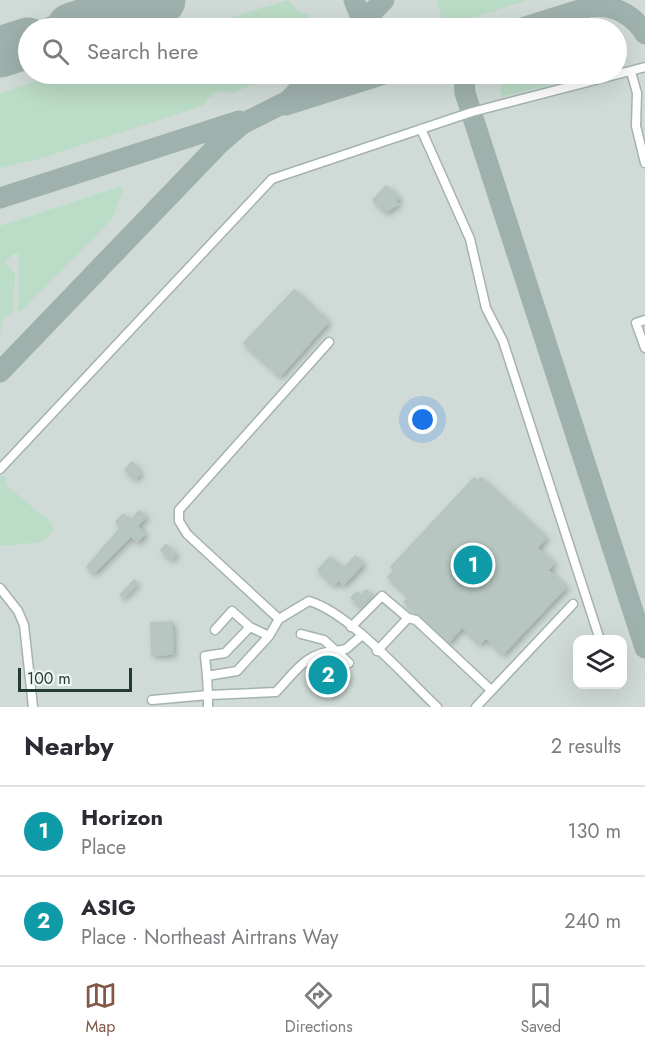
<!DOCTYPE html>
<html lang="en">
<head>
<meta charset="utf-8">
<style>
  :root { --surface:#fff; --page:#f7f7f7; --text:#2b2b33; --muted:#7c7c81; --line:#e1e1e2; --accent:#825746 }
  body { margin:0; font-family:Jost,sans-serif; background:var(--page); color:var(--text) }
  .controls { position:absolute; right:18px; bottom:18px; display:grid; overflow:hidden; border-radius:12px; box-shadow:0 6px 24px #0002 }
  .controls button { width:54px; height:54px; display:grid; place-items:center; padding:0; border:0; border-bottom:2px solid var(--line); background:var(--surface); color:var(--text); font:30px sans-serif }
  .scale { position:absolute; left:18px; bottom:15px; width:114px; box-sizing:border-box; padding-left:6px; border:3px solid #223b36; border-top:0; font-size:16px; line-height:21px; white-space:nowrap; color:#223b36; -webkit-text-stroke:4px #f2f8f5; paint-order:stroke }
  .you { position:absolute; left:423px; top:420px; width:21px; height:21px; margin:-15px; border:4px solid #fff; border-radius:50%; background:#1a73e8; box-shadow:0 0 0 9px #1a73e833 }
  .badge { display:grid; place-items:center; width:39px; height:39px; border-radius:50%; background:var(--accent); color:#fff; font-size:20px; font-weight:700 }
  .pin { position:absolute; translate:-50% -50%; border:3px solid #fff; box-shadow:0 2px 6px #0006 }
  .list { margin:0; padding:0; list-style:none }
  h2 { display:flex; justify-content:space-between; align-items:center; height:78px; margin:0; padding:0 24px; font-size:26px }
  h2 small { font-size:20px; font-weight:400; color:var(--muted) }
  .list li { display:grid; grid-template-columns:39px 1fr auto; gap:18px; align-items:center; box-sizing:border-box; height:90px; padding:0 24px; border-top:2px solid var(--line) }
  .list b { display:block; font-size:22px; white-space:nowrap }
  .list p { margin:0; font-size:20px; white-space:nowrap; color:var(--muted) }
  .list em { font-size:20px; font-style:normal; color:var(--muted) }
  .icon { flex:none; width:33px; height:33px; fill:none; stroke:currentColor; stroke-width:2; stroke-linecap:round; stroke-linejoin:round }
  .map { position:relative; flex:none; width:645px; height:707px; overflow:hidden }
  .search { position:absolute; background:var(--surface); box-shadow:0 6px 24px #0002; left:18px; right:18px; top:18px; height:66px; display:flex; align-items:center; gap:15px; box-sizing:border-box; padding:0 21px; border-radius:33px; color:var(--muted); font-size:22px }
  .sheet { height:258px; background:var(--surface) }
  nav { display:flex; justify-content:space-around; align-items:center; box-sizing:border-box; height:84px; border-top:2px solid var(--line); background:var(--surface); font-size:16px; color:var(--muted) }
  nav a { display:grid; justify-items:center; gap:3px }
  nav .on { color:var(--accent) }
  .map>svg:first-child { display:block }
  .built { fill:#d0dbd7; fill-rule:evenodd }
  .green { fill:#bbdcc6 }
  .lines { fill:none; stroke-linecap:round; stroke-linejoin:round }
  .taxiway { stroke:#9fb1ad; stroke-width:21 }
  .runway { stroke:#9fb1ad; stroke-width:51 }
  .building { fill:#b7c6c1; stroke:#b4c4bf; stroke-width:1.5; filter:url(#shadow) }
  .minor-casing { stroke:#a4b3af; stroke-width:11 }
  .minor { stroke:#fff; stroke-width:8 }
</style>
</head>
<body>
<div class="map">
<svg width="645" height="707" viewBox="0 0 645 707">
  <defs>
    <filter id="shadow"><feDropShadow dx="2.5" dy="2.5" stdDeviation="3" flood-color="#0004"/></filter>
  </defs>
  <rect width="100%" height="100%" fill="#e1ebe8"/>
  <path class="built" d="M0 0H645V707H0ZM28 28H616V74H28ZM578 640H622V684H578Z"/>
  <path class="green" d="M288 0 298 11 309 15V28H198Z
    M436 0H528L448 25 442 19Z
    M59 74H272L234 93 215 91 202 106 42 158 0 168V93Z
    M524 74H594L504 96 500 94 502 80Z
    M121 186 123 190 112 219 21 311H18L19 254H13L5 262 15 273 13 311 3 319 0 335V226Z
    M3 476 7 479 5 484 49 521 54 529 43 542 0 546V477Z"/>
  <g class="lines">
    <path class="taxiway" d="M354 0 365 28
      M593 7C614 4 635 16 645 34
      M49 28 103 0
      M357 28 384 0
      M522 28 611 0
      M0 50 28 38
      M464 74 465 93 645 648
      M286 105 384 74
      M0 198 239 121
      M0 372 220 143 242 124 288 101 314 74"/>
    <path class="runway" d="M72 28 160 0
      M0 52 28 43"/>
  </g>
  <path class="building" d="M386 186 399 198 395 202 398 204 386 212 373 200Z
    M294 290 328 322 280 376 244 343Z
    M132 462 140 473 136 479 125 470Z
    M474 478 478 481 481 478 546 538 537 548 554 564 548 570 566 587 503 654 486 638 480 644 462 627 448 643 404 602 410 597 388 577 395 570 391 567Z
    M139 511 146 517 137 526 145 534 137 542 131 536 94 573 87 567 121 527 116 522 123 514 130 521Z
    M166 545 176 554 171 560 161 550Z
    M355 556 363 564 343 585 338 580 334 585 318 570 330 557 343 569Z
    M134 580 137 583 123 598 120 595Z
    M366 590 372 596 362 607 351 598 357 592 361 596Z
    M172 622 173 654 152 655 151 623Z
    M323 656 347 678 332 694 309 672Z"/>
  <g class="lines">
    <g class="minor-casing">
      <path id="minor" d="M631 72 637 93 636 126 645 163
        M421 129 470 239 486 308 503 341 600 640
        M645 320 636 323 645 348
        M329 342 179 510V521L187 534 279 619 309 601C350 613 405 677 437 707
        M0 469 272 179 472 112 645 67
        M0 588 18 611 24 625 33 707
        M351 627 382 596 408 618 416 620 491 690
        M215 630 232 611 250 627
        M269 636 250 627 225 653 205 656 207 676 237 671 269 636 279 619
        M336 651 346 649 361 636
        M336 651 349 663
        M377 651 408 618
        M207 676 208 695 276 692C295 672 306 652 336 651L324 640 301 634
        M152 700 208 695V707
        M476 707 573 604"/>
    </g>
    <use href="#minor" class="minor"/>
  </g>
</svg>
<div class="controls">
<button><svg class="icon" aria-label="layers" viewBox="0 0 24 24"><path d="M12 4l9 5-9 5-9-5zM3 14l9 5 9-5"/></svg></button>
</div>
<div class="scale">100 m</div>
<div class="you"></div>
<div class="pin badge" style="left:473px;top:565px;background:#0f9aa8">1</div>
<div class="pin badge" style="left:328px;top:675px;background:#0f9aa8">2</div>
<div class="search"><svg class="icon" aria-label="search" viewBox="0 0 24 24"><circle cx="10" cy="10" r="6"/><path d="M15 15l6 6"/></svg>Search here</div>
</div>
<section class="sheet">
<h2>Nearby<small>2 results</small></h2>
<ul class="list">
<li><span class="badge" style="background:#0f9aa8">1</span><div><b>Horizon</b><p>Place</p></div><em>130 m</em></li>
<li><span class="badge" style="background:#0f9aa8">2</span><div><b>ASIG</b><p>Place · Northeast Airtrans Way</p></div><em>240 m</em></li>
</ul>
</section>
<nav>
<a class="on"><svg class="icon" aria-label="map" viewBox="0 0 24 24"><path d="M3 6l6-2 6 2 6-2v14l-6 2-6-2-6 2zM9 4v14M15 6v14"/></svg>Map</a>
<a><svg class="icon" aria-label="directions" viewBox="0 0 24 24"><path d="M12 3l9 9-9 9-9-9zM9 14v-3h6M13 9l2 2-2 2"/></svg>Directions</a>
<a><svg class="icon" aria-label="saved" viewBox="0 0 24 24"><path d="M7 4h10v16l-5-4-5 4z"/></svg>Saved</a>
</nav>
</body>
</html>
